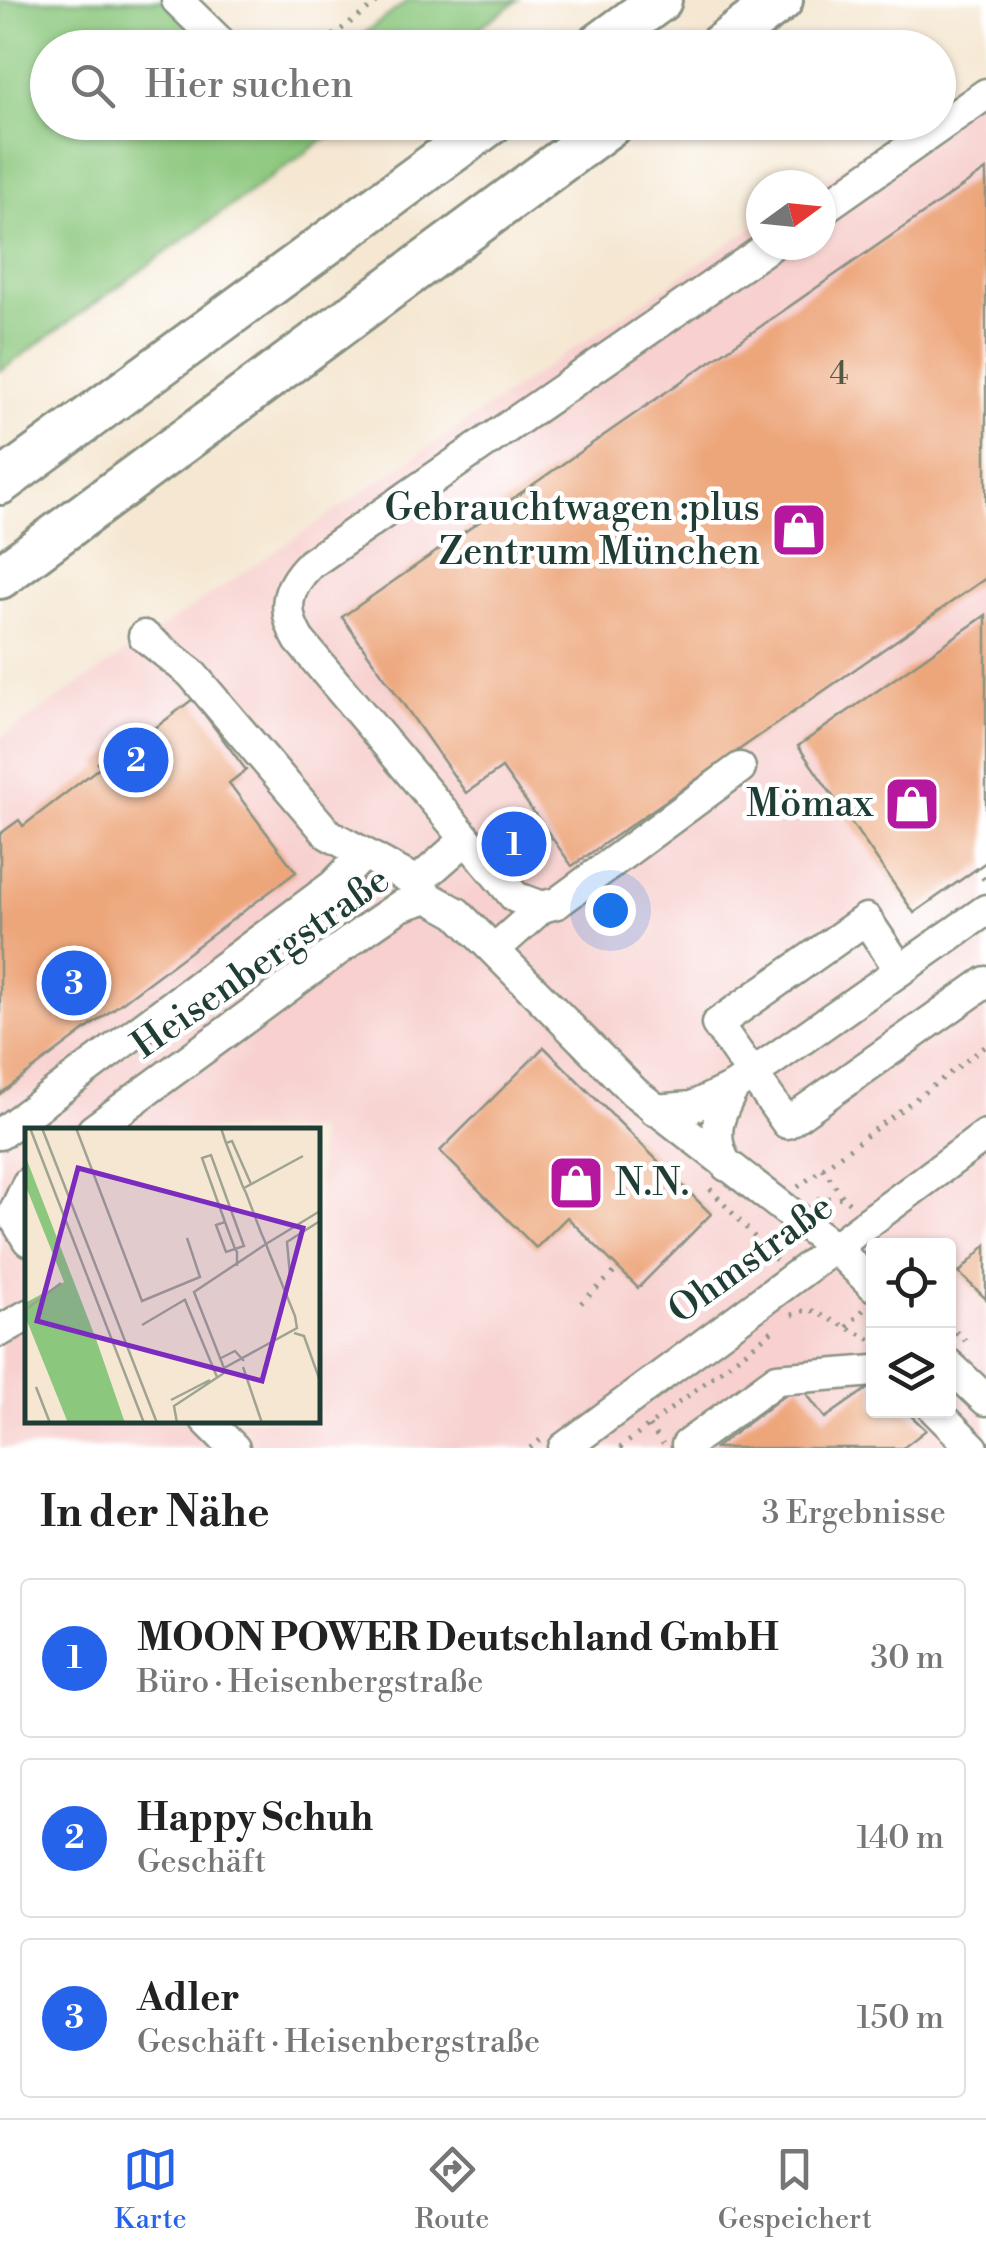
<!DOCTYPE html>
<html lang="de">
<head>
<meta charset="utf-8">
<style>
  :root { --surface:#fff; --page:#f6f6f6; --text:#222; --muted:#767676; --line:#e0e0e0; --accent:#2563eb }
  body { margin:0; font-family:"Libre Bodoni",serif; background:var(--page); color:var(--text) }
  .controls { position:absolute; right:30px; bottom:30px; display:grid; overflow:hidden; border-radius:10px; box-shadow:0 2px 8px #0004 }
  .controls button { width:90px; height:90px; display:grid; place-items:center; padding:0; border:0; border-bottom:2px solid var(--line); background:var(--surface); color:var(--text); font:50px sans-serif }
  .compass { position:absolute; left:746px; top:170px; width:90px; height:90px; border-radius:50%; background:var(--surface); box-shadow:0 2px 8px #0004; rotate:75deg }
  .you { position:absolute; left:610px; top:910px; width:35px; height:35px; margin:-25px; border:8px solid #fff; border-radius:50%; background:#1a73e8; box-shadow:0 0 0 15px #1a73e833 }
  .badge { display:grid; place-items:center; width:65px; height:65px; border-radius:50%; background:var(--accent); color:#fff; font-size:32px; font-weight:700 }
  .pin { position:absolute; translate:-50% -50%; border:5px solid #fff; box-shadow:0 2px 10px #0006 }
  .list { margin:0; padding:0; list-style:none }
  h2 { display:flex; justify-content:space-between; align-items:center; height:130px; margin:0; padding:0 40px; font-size:42px }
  h2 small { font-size:32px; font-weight:400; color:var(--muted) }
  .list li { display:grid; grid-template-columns:65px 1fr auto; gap:30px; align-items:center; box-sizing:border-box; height:160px; margin:0 20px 20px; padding:0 20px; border:2px solid var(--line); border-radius:10px }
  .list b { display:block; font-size:38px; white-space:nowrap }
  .list p { margin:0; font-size:32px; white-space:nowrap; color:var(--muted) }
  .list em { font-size:32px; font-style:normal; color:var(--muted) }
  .icon { flex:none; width:55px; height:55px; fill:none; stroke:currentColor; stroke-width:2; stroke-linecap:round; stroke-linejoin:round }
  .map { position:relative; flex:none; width:986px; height:1448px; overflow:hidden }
  .search { position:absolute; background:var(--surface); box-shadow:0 2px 8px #0004; left:30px; right:30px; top:30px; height:110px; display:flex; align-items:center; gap:25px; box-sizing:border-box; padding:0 35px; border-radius:55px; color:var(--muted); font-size:38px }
  .sheet { height:670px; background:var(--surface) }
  nav { display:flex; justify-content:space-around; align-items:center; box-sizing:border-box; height:140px; border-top:2px solid var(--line); background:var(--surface); font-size:28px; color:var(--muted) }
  nav a { display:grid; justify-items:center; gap:5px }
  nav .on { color:var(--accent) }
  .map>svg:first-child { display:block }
  .built { fill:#f7d0cf; fill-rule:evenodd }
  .green { fill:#8bc77d; stroke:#558258; stroke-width:2.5 }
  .building { fill:#eda67a }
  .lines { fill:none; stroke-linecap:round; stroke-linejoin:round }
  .minor-casing { stroke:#8a9282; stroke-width:35 }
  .highway-casing { stroke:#8a9282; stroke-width:48 }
  .path { stroke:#8a9282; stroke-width:5; stroke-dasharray:2.5 8; stroke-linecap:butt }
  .minor { stroke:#fff; stroke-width:30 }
  .highway { stroke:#fff; stroke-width:42 }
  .labels { text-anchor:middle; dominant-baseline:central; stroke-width:9; stroke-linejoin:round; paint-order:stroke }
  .number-label { font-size:32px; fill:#525746 }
  .poi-label { font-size:38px; fill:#1f3d34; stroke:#fff; text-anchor:end }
  .street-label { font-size:38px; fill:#1f3d34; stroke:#fff }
  .inset-road { fill:none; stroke:#9fa392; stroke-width:2.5 }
  .view { fill:#7b2cbf; fill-opacity:0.15; stroke:#7b2cbf; stroke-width:5 }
  .inset-edge { fill:none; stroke:#1f3d34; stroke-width:5 }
</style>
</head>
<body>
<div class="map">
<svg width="986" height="1448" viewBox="0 0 986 1448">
  <rect width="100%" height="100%" fill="#fff"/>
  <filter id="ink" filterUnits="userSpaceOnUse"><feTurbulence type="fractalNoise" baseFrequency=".01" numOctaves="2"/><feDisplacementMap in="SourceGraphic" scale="20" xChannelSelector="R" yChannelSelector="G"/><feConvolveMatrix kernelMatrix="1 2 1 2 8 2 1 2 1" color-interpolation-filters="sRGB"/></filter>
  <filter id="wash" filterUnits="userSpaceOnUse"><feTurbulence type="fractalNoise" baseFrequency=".0048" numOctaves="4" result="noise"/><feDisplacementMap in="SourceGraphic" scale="40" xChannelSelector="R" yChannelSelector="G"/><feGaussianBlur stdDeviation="2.25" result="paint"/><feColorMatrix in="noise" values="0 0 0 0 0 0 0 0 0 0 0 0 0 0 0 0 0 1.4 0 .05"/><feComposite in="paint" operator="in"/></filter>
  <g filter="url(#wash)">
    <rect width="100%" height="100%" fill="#f5e7d1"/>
    <path class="built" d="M986 69V1448H0V738L761 222V245H821V185H815L907 123 938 122 939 101ZM28 1130H318V1420H28ZM874 1246H948V1410H874Z"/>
    <path class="green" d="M0 0H183L226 47 48 48V122L347 123 0 371Z
      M409 0H518L452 47H346Z"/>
    <g id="blocks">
      <path class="building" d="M986 170V578L572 866 502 768 466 793 342 617Z
        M986 615V862L914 913 798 746Z
        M193 699 246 770 229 783 296 872 0 1094V834L19 820 23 826 100 767 98 763 142 730 146 735Z
        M544 1047 711 1214 638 1288 567 1217 536 1248 440 1151Z
        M986 1245V1299L959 1273Z
        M799 1384 825 1418 874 1384V1410H905L926 1430 903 1448H715Z"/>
    </g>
  </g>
  <g filter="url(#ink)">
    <use href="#blocks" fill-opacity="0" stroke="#8a9282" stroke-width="2.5"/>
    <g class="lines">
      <g class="minor-casing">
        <path id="minor" d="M177 0 226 48
          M821 210 986 94
          M144 636 191 673 328 834 411 879 428 897
          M740 768 557 903 542 907 515 897 299 640C281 610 286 588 310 564L771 245
          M415 884 464 841
          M494 950 542 907
          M900 970 866 919 717 1024 787 1123 986 982
          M655 1110 692 1107 734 1087 986 910
          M93 1130 368 928 400 906 428 897 457 913 634 1092 834 1247 874 1286
          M0 1134 334 885 363 855
          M727 1166C709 1136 718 1116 734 1087
          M28 1183 13 1215 28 1240
          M0 1331 28 1315
          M948 1364 986 1400
          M935 1410 973 1448
          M206 1420 234 1448
          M687 1445 777 1379 874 1371
          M564 1448 986 1135"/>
      </g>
      <g class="highway-casing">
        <path id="highway" d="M595 48 660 0
          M717 48 781 0
          M0 483 492 122
          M0 577 614 122"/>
      </g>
      <path class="path" d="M316 48 381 0
        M976 869 986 882
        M823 1168 843 1197
        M798 1187 986 1046
        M710 1189 777 1261
        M817 1199 843 1197 852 1205
        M581 1303 618 1269
        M792 1315 809 1309 874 1341
        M948 1325 966 1341
        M847 1327 866 1307
        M649 1426 663 1444
        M530 1448 540 1440
        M620 1448 772 1331"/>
      <use href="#minor" class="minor"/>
      <use href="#highway" class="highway"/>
    </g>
  </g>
  <defs>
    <g id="shop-square" transform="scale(2.875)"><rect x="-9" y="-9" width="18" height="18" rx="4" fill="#b5179e" stroke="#fff"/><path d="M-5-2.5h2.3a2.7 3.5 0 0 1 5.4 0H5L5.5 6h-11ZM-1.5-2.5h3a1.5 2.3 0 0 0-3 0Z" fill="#fff"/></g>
  </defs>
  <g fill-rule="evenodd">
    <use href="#shop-square" x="799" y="530"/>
    <use href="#shop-square" x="912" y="804"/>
    <use href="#shop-square" x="576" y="1183"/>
  </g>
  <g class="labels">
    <g class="number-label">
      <text x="839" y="374">4</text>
    </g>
    <g class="poi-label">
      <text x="760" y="508">Gebrauchtwagen :plus<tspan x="760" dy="44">Zentrum München</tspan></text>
      <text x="873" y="804">Mömax</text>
      <text x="615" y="1183" text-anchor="start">N.N.</text>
    </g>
    <g class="street-label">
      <text transform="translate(261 963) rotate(-35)">Heisenbergstraße</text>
      <text transform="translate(751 1259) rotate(-36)">Ohmstraße</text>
    </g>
  </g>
  <g transform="translate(25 1128)">
    <rect width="295" height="295" fill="#f5e7d1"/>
    <path d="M0 27 71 211 100 295H43L0 188V175L39 154 0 56Z" fill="#8bc77d"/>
    <path class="inset-road" d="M5 0 119 295M17 0 132 295M51 0 117 173 175 149 162 110M196 0 201 15 218 59 221 65 237 107 238 109 241 116 244 124 270 188 272 200 199 240 169 164 241 116 295 83M201 15 207 13 226 56M219 60 278 28M200 94 191 97 201 124 219 118 186 27 177 30 200 94 210 121 212 124V138M265 147 262 114 295 93M160 172 192 249M3 180 36 155M117 197 161 171M269 205 279 208 295 253M194 231 210 223 219 233M218 239 237 295M11 259 25 295M146 272 185 252M152 295 149 278 199 245"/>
    <path class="view" d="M53 40 278 100 237 253 12 193Z"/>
    <rect width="295" height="295" class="inset-edge"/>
  </g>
</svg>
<div class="controls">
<button><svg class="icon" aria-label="locate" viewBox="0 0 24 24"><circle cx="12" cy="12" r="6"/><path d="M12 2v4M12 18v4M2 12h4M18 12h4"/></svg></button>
<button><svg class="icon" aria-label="layers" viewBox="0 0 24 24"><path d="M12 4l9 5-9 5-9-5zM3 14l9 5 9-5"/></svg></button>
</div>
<svg class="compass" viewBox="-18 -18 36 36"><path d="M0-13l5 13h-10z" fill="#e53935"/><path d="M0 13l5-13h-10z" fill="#767676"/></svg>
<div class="you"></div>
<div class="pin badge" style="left:514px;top:844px">1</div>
<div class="pin badge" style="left:136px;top:760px">2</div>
<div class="pin badge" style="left:74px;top:983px">3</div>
<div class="search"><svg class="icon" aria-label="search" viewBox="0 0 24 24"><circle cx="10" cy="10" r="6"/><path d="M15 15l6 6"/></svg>Hier suchen</div>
</div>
<section class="sheet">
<h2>In der Nähe<small>3 Ergebnisse</small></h2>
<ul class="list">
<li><span class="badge">1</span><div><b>MOON POWER Deutschland GmbH</b><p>Büro · Heisenbergstraße</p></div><em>30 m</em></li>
<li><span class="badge">2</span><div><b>Happy Schuh</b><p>Geschäft</p></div><em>140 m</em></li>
<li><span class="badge">3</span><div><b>Adler</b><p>Geschäft · Heisenbergstraße</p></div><em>150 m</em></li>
</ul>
</section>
<nav>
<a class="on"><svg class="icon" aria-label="map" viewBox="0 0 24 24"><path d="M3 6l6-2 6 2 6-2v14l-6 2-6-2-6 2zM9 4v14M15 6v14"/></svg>Karte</a>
<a><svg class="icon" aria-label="directions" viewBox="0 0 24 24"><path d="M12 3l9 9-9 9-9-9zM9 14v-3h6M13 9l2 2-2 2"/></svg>Route</a>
<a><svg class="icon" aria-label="saved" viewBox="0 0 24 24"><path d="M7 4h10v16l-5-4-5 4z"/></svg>Gespeichert</a>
</nav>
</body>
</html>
